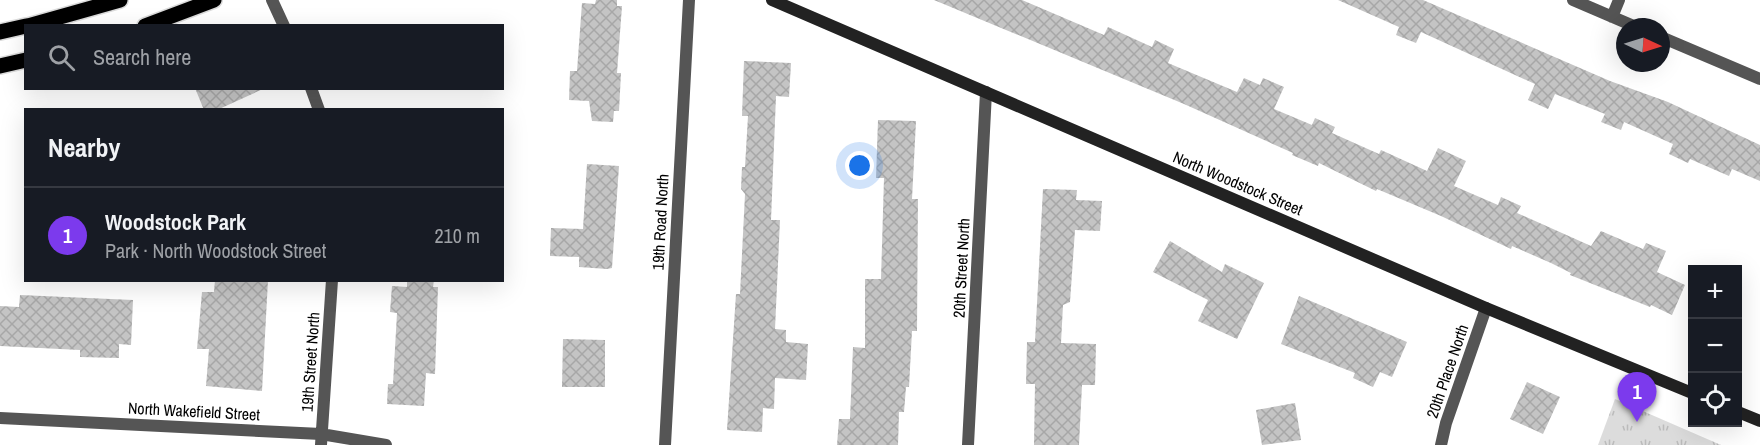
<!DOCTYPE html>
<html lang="en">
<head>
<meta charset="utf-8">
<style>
  :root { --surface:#171b24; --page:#242831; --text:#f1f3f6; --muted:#9ea1a6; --line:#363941; --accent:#7c3aed }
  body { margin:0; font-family:"Archivo Narrow",sans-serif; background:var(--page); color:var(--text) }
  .controls { position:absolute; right:18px; bottom:18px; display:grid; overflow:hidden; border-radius:0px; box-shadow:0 6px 24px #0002 }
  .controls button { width:54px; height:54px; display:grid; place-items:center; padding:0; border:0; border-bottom:2px solid var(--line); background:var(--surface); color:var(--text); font:30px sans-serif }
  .compass { position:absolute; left:1616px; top:18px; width:54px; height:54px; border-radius:50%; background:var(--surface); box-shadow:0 6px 24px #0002; rotate:94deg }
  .you { position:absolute; left:860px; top:166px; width:21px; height:21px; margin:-15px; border:4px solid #fff; border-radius:50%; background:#1a73e8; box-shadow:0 0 0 9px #1a73e833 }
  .badge { display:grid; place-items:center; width:39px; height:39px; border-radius:50%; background:var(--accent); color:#fff; font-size:20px; font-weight:700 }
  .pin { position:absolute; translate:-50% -50px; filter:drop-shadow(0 2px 3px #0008) }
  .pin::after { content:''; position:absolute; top:32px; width:21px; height:18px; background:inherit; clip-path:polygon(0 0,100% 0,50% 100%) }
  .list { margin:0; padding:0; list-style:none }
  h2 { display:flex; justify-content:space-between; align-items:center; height:78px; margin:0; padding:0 24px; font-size:26px }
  h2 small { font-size:20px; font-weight:400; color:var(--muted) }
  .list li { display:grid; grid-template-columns:39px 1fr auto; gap:18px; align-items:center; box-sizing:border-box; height:96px; padding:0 24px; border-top:2px solid var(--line) }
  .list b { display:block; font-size:22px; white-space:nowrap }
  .list p { margin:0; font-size:20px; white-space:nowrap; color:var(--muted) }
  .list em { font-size:20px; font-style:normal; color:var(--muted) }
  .icon { flex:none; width:33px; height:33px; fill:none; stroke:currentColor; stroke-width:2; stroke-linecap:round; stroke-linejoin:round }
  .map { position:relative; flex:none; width:1760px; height:445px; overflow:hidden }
  .search { position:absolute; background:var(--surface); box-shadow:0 6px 24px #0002; left:24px; top:24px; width:480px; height:66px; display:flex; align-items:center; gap:15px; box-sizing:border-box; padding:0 21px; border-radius:0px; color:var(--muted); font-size:22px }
  .panel { position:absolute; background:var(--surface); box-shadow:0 6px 24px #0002; left:24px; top:108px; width:480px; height:174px; border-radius:0px }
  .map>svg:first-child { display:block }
  .grass { fill:url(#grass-tufts) }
  .building { fill:url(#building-cross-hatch) }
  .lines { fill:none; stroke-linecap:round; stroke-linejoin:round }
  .primary-casing { stroke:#dbdbdb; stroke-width:18 }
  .street { stroke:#555; stroke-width:12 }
  .secondary { stroke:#222; stroke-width:12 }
  .primary { stroke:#000; stroke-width:15 }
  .labels { text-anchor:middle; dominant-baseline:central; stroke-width:5; stroke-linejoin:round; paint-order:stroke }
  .street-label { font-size:16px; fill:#000; stroke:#fff }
</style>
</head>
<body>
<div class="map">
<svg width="1760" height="445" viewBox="0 0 1760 445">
  <defs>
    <pattern id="grass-tufts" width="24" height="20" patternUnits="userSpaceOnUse" patternTransform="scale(1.5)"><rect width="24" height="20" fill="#dcdcdc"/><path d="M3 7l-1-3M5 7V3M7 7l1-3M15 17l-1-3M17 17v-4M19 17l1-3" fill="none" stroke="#bbb"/></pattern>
    <pattern id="building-cross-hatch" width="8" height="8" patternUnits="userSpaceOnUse" patternTransform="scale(1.5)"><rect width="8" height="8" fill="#c4c4c4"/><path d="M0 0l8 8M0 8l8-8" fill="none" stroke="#a7a7a7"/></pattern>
  </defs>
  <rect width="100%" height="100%" fill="#fff"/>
  <path class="grass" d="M1615 399 1721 445H1598Z"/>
  <path class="building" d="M596 0H617V6H622L617 73H621L619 111H614L613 122 592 121 589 101 569 100 570 71H577L582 3 595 4Z
    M934 0H1022L1104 35 1108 27 1152 47 1155 40 1174 49 1168 63 1237 92 1244 78 1260 85 1263 78 1284 87 1274 109 1312 125 1315 118 1335 127 1332 133 1379 154 1381 150 1427 171 1438 148 1466 161 1454 186 1498 205 1501 197 1521 206 1517 213 1591 246 1601 231 1643 249 1646 243 1666 251 1657 272 1685 285 1672 315 1651 305 1650 307 1570 275 1571 273 1551 263 1512 246 1511 249 1441 216 1377 189 1376 191 1319 163 1318 166 1292 155 1293 153 1184 104Z
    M1338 0H1423L1610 81 1668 102 1760 145V181L1732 169 1729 176 1690 159 1688 163 1669 154 1673 144 1624 122 1621 130 1601 122 1605 114 1555 94 1548 109 1528 100 1535 84 1421 32 1416 43 1396 35 1399 27Z
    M744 61 791 63 789 97 776 96 771 220H780L775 329 786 330V342L808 344 806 380 775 378 774 409 763 408 762 432 727 430 736 294H740L745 194 741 189 742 167H745L748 116H742Z
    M195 88H265L217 110H204Z
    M878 120 916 121 912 199H918L917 331H912L909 387H906L904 412H899L898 445H837L839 419H850L853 347 865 348V279H881L884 178H876Z
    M587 164 619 166 612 268 607 269 579 267V257L550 256 551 228 583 229Z
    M1043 189 1077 190 1076 200 1102 201 1100 231 1075 230 1070 302 1063 305 1061 343 1096 344 1095 385H1082L1079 445H1034L1035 384H1026L1027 342H1035Z
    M1170 241 1222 272 1225 264 1264 283 1237 339 1198 321 1208 300 1153 272Z
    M215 280H268L262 391 206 386 209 349H197L202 292H214Z
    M407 280H434L433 287H438L435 374 426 373 424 406 387 404 388 384H393L397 313 390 312 392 286 407 287Z
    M20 295 133 300 131 345 119 344V358L80 357V350L0 346V306L19 307Z
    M1299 296 1407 342 1392 377 1380 372 1373 387 1353 378 1355 373 1281 344Z
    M563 339 605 340V387H562Z
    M1527 382 1560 397 1543 434 1510 419Z
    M1295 403 1301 440 1262 445 1256 410Z"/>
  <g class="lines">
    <g class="primary-casing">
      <path id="primary" d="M28 26 120 0
        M145 26 214 0
        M0 32 26 26
        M0 66 26 60"/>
    </g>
    <path class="street" d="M272 0 284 26
      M1573 0 1636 27
      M1612 17 1619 0
      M1661 37 1760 79
      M311 88 319 110
      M0 418 321 434 386 445
      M321 445 332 280
      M665 445 689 0
      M968 445 986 92
      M1441 445 1446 423 1486 308"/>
    <path class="secondary" d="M772 0 1486 308 1692 393
      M1738 412 1760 421"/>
    <use href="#primary" class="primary"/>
  </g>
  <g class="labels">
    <g class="street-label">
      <text transform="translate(1238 183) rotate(23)">North Woodstock Street</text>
      <text transform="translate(660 222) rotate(-87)">19th Road North</text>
      <text transform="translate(961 268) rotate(-87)">20th Street North</text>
      <text transform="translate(310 362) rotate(-86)">19th Street North</text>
      <text transform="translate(1447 371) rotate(-71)">20th Place North</text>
      <text transform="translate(194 411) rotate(3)">North Wakefield Street</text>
    </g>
  </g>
</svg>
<div class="controls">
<button>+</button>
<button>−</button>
<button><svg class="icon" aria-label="locate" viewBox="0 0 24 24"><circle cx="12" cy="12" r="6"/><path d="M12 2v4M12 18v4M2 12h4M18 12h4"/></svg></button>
</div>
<svg class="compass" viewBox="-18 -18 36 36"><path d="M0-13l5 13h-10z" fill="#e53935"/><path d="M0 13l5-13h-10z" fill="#9ea1a6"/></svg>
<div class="you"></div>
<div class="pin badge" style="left:1637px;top:422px">1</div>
<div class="search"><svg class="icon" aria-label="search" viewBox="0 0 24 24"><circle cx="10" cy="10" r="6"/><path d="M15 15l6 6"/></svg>Search here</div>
<section class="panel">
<h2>Nearby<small></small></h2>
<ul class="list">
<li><span class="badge">1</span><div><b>Woodstock Park</b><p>Park · North Woodstock Street</p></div><em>210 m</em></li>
</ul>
</section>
</div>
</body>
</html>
